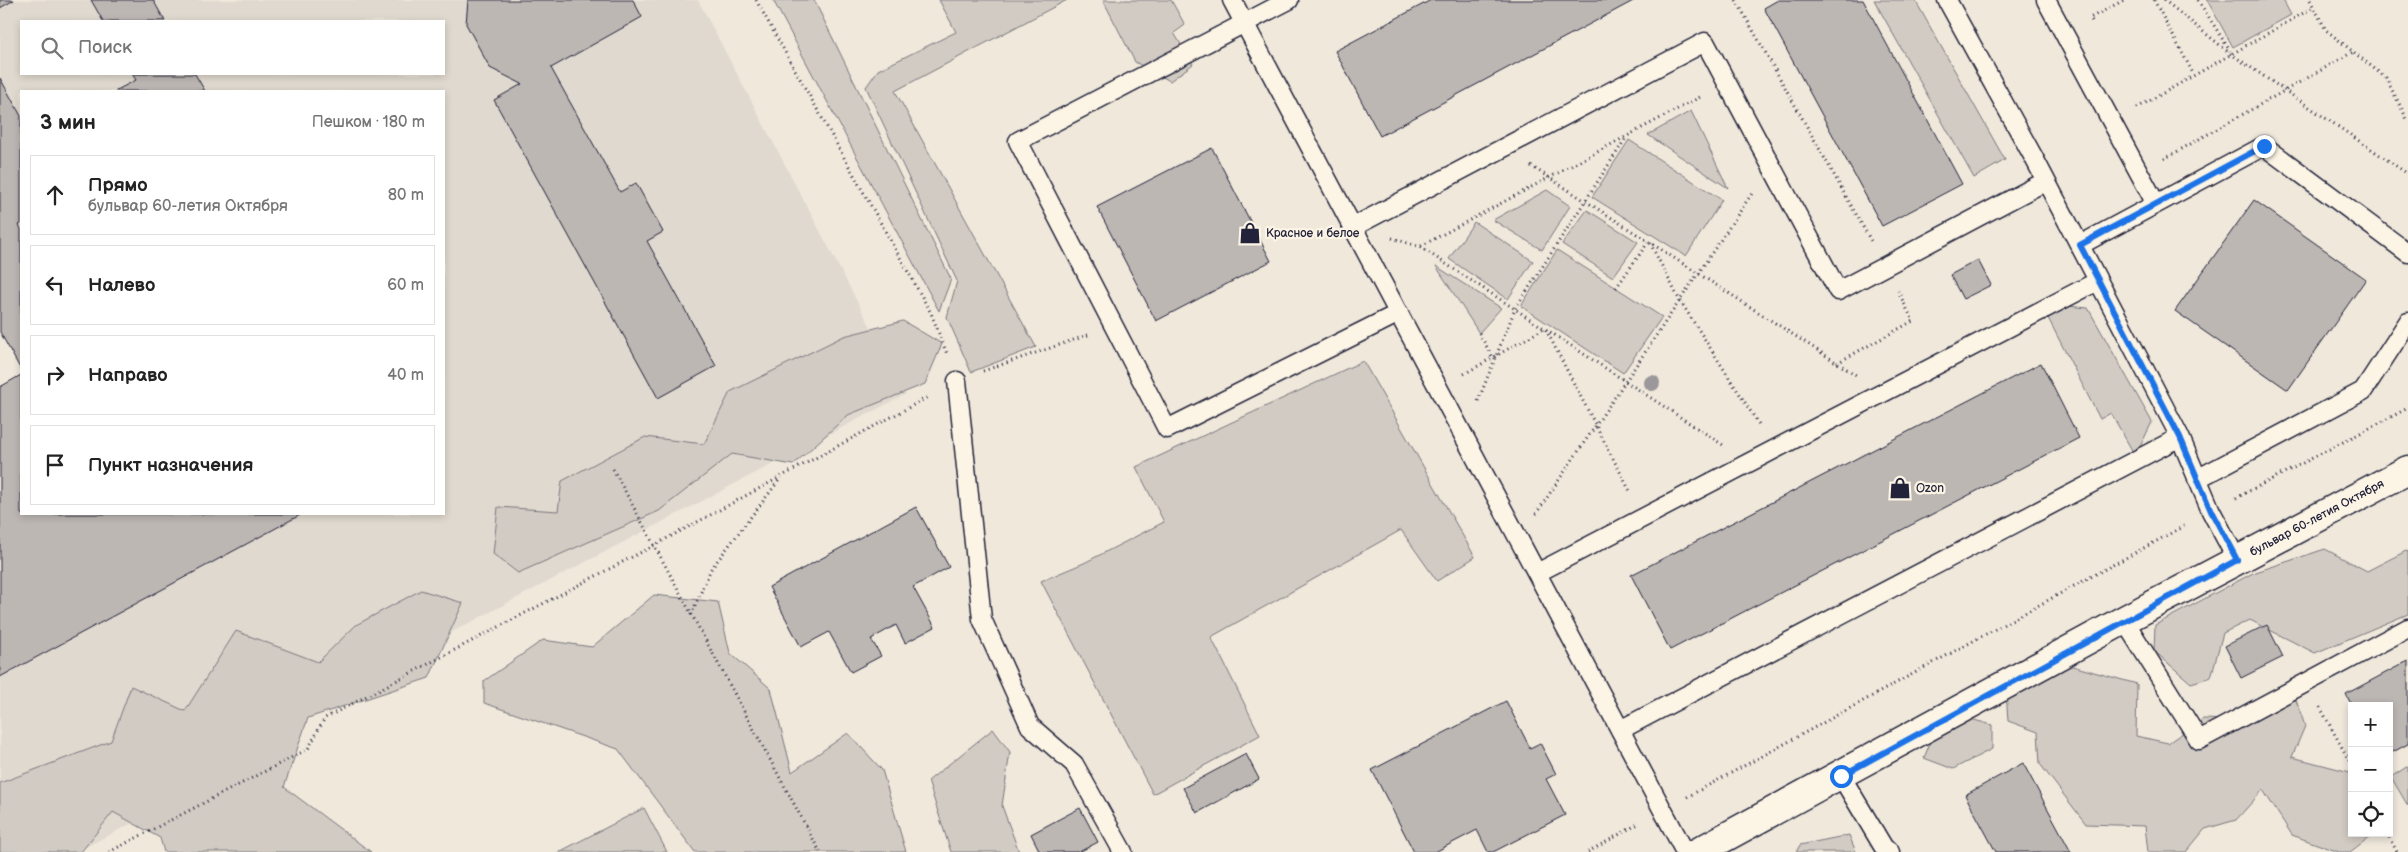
<!DOCTYPE html>
<html lang="ru">
<head>
<meta charset="utf-8">
<style>
  :root { --surface:#fff; --page:#f2f2f2; --text:#222; --muted:#767676; --line:#e0e0e0 }
  body { margin:0; font-family:"Balsamiq Sans",sans-serif; background:var(--page); color:var(--text) }
  .controls { position:absolute; right:15px; bottom:15px; display:grid; overflow:hidden; border-radius:0px; box-shadow:0 2px 8px #0003 }
  .controls button { width:45px; height:45px; display:grid; place-items:center; padding:0; border:0; border-bottom:1px solid var(--line); background:var(--surface); color:var(--text); font:25px sans-serif }
  .stop { position:absolute; width:15px; height:15px; margin:-11px; border:4px solid #1a73e8; border-radius:50%; background:#fff }
  .stop.end { background:#1a73e8; border-color:#fff; box-shadow:0 1px 5px #0008 }
  .list { margin:0; padding:0; list-style:none }
  h2 { display:flex; justify-content:space-between; align-items:center; height:65px; margin:0; padding:0 20px; font-size:21px }
  h2 small { font-size:16px; font-weight:400; color:var(--muted) }
  .list li { display:grid; grid-template-columns:32px 1fr auto; gap:15px; align-items:center; box-sizing:border-box; height:80px; margin:0 10px 10px; padding:0 10px; border:1px solid var(--line); border-radius:0px }
  .list b { display:block; font-size:19px; white-space:nowrap }
  .list p { margin:0; font-size:16px; white-space:nowrap; color:var(--muted) }
  .list em { font-size:16px; font-style:normal; color:var(--muted) }
  .icon { flex:none; width:28px; height:28px; fill:none; stroke:currentColor; stroke-width:2; stroke-linecap:round; stroke-linejoin:round }
  .map { position:relative; flex:none; width:2408px; height:852px; overflow:hidden }
  .search { position:absolute; background:var(--surface); box-shadow:0 2px 8px #0003; left:20px; top:20px; width:425px; height:55px; display:flex; align-items:center; gap:12px; box-sizing:border-box; padding:0 18px; border-radius:0px; color:var(--muted); font-size:19px }
  .panel { position:absolute; background:var(--surface); box-shadow:0 2px 8px #0003; left:20px; top:90px; width:425px; height:425px; border-radius:0px }
  .map>svg:first-child { display:block }
  .built { fill:#e0d9cf; fill-rule:evenodd }
  .green { fill:#d1cbc3; stroke:#7a767f }
  .building { fill:#bcb7b3; stroke:#22223b }
  .lines { fill:none; stroke-linecap:round; stroke-linejoin:round }
  .service-casing { stroke:#22223b; stroke-width:21 }
  .minor-casing { stroke:#22223b; stroke-width:31 }
  .path { stroke:#22223b; stroke-width:3; stroke-dasharray:1 4; stroke-linecap:butt }
  .service { stroke:#fcf5e5; stroke-width:18 }
  .minor { stroke:#fcf5e5; stroke-width:28 }
  .tree { fill:#9b979a }
  .route { stroke:#1a73e8; stroke-width:6 }
  .labels { text-anchor:middle; dominant-baseline:central; stroke-width:4.5; stroke-linejoin:round; paint-order:stroke }
  .poi-label { font-size:12px; fill:#22223b; stroke:#fcf5e5; text-anchor:start }
  .street-label { font-size:12px; fill:#22223b; stroke:#fcf5e5 }
</style>
</head>
<body>
<div class="map">
<svg width="2408" height="852" viewBox="0 0 2408 852">
  <rect width="100%" height="100%" fill="#efe8db"/>
  <filter id="ink" filterUnits="userSpaceOnUse"><feTurbulence type="fractalNoise" baseFrequency=".02" numOctaves="2"/><feDisplacementMap in="SourceGraphic" scale="10" xChannelSelector="R" yChannelSelector="G"/><feConvolveMatrix kernelMatrix="1 2 1 2 8 2 1 2 1" color-interpolation-filters="sRGB"/></filter>
  <g filter="url(#ink)">
    <path class="built" d="M0 0H698L906 394 290 717 300 737 76 852H0V387L21 375V514H444V91H21V370L0 332ZM21 21H444V74H21Z"/>
    <path class="green" d="M773 0H814L951 279 939 311Z
      M939 0H1067L895 91 1036 347 971 372 947 317 957 281 866 87 878 70 956 32Z
      M1103 0H1171L1185 25 1174 33 1193 64 1170 81 1135 62Z
      M1874 0H1915L2005 160 1974 178Z
      M2207 0H2283L2291 15 2233 47Z
      M1691 111 1728 188 1648 135Z
      M1629 140 1722 200 1686 256 1592 197Z
      M1547 190 1570 206 1542 250 1493 220Z
      M1587 210 1638 242 1613 277 1562 244Z
      M1474 222 1533 261 1508 299 1449 259Z
      M1557 250 1662 317 1623 373 1521 306Z
      M1436 266 1501 308 1479 333Z
      M2067 306 2088 308 2152 422 2138 451 2133 452 2111 413 2100 419 2047 316Z
      M903 321 942 344 925 384 848 415 793 465 732 454 659 511 518 573 493 554 498 507 558 511 562 481 645 437 704 444 730 392 844 336Z
      M1363 361 1475 557 1437 581 1401 530 1211 637 1260 735 1153 794 1041 581 1084 563 1164 522 1136 467Z
      M2325 549 2367 571 2406 551 2408 552V614L2315 653 2250 620 2223 633 2211 677 2191 683 2154 651 2155 625 2253 573Z
      M421 590 463 603 429 678 308 718 284 787 371 852H164L160 838 113 812 81 852H0V783L111 741 131 686 185 711 236 631 318 662 356 625Z
      M654 595 718 602 730 653 771 689 792 772 848 733 882 770 906 852H695L618 749 484 703V681L543 640 592 647Z
      M2058 662 2137 684 2136 736 2168 743 2203 719 2230 720 2252 702 2296 700 2305 726 2292 757 2350 772 2352 833H2370L2371 836 2350 852H2339L2292 835 2263 790 2236 820 2205 829 2186 852H2148L2145 826 2086 824 2040 764 2038 732 2008 721 2006 692Z
      M1960 716 1992 725V749L1953 769 1924 758 1935 730Z
      M993 729 1010 752 1002 806 1019 852H951L928 781Z
      M2408 766V806L2391 777Z
      M644 808 667 852H559Z
      M1849 835 1856 852H1796L1800 845Z"/>
    <path class="building" d="M0 0H14L0 8Z
      M91 0H153L165 21H103Z
      M468 0H633L642 17 551 68 620 192 636 183 663 232 647 241 716 366 658 398 494 100 522 84 490 68 466 24Z
      M1431 0H1635L1380 136 1335 51Z
      M1778 0H1863L1962 184 1882 226 1764 8Z
      M132 74H195L205 91H115L136 80Z
      M0 78 21 116V224L19 225 21 229V370L0 332Z
      M1212 148 1271 261 1156 321 1097 207Z
      M2254 200 2366 279 2288 390 2175 311Z
      M1978 260 1991 285 1963 299 1950 275Z
      M2041 363 2079 438 1670 650 1631 575Z
      M21 375V514H302L0 677V387Z
      M916 507 949 567 913 587 935 627 905 643 896 625 871 639 881 656 851 672 829 632 801 647 769 587Z
      M2267 625 2283 657 2241 678 2225 646Z
      M2408 661V744L2389 754V706H2352L2346 694Z
      M1506 701 1530 748 1540 743 1556 774 1546 779 1565 815 1493 852H1488L1477 830 1435 852H1414L1372 770Z
      M1246 754 1259 779 1197 813 1183 788Z
      M2023 763 2071 852H1996L1965 795Z
      M1080 808 1098 842 1079 852H1040L1031 834Z"/>
    <g class="lines">
      <g class="service-casing">
        <path id="service" d="M1232 0 1685 852
          M1289 0 1018 141 1167 429 1399 313
          M1947 0 2034 158 2180 437 2211 511 2237 560
          M2046 0 2156 204
          M1353 227 1705 42 1838 291 2046 181
          M2080 245 2264 146 2408 253
          M957 381 982 619 1030 726 1074 764 1123 852
          M2197 479 2363 391 2408 322
          M1537 573 2098 281
          M2124 620 2199 740 2408 628
          M1620 730 2180 437
          M1841 776 1884 848 1890 852"/>
      </g>
      <g class="minor-casing">
        <path id="minor" d="M1698 852 2124 620 2408 470"/>
      </g>
      <path class="path" d="M756 0 931 313 947 354
        M1736 0 1871 241
        M2154 0 2194 75
        M2164 0 2231 54 2408 174
        M2198 0 2230 51
        M2310 0 2326 30 2386 78 2408 121
        M2092 21 2090 18 2124 0
        M2137 108 2314 7
        M2164 159 2353 52
        M1531 166 1856 375
        M1392 238 1420 247 1723 445
        M1421 246 1702 96
        M1616 288 1649 241 1679 299 1760 426
        M1479 333 1493 358
        M1837 363 1913 321 1898 291
        M983 371 1088 335
        M1464 374 1545 328 1631 493
        M1478 401 1515 309 1626 138
        M613 469 820 852
        M2236 498 2408 408
        M1536 514 1753 192
        M691 615 711 569 780 479
        M2320 707 2352 766
        M1687 797 2186 525
        M2387 833 2397 852
        M109 852 308 749 325 718 653 546 930 396
        M1588 852 1638 824"/>
      <use href="#service" class="service"/>
      <use href="#minor" class="minor"/>
    </g>
    <circle class="tree" cx="1652" cy="383" r="8"/>
  </g>
  <g class="lines" filter="url(#ink)">
    <path class="route" d="M1841 776 2237 560 2211 511 2180 437 2080 245 2264 146"/>
  </g>
  <defs>
    <g id="shop-bare" transform="scale(1.725)"><path d="M-5-2.5h2.3a2.7 3.5 0 0 1 5.4 0H5L5.5 6h-11ZM-1.5-2.5h3a1.5 2.3 0 0 0-3 0Z" fill="#22223b" stroke="#fcf5e5" stroke-width="2.5" paint-order="stroke"/></g>
  </defs>
  <g fill-rule="evenodd">
    <use href="#shop-bare" x="1250" y="233"/>
    <use href="#shop-bare" x="1900" y="488"/>
  </g>
  <g class="labels">
    <g class="poi-label">
      <text x="1266" y="233">Красное и белое</text>
      <text x="1916" y="488">Ozon</text>
    </g>
    <g class="street-label">
      <text transform="translate(2317 518) rotate(-28)">бульвар 60-летия Октября</text>
    </g>
  </g>
</svg>
<div class="controls">
<button>+</button>
<button>−</button>
<button><svg class="icon" aria-label="locate" viewBox="0 0 24 24"><circle cx="12" cy="12" r="6"/><path d="M12 2v4M12 18v4M2 12h4M18 12h4"/></svg></button>
</div>
<div class="stop" style="left:1841px;top:776px"></div>
<div class="stop end" style="left:2264px;top:146px"></div>
<div class="search"><svg class="icon" aria-label="search" viewBox="0 0 24 24"><circle cx="10" cy="10" r="6"/><path d="M15 15l6 6"/></svg>Поиск</div>
<section class="panel">
<h2>3 мин<small>Пешком · 180 m</small></h2>
<ul class="list">
<li><svg class="icon" aria-label="ahead" viewBox="0 0 24 24"><path d="M12 20V5M6 11l6-6 6 6"/></svg><div><b>Прямо</b><p>бульвар 60-летия Октября</p></div><em>80 m</em></li>
<li><svg class="icon" aria-label="left" viewBox="0 0 24 24"><path d="M17 20v-9H6M10 6l-5 5 5 5"/></svg><div><b>Налево</b></div><em>60 m</em></li>
<li><svg class="icon" aria-label="right" viewBox="0 0 24 24"><path d="M7 20v-9h11M14 6l5 5-5 5"/></svg><div><b>Направо</b></div><em>40 m</em></li>
<li><svg class="icon" aria-label="arrive" viewBox="0 0 24 24"><path d="M6 21V4h12l-3 4 3 4H6"/></svg><div><b>Пункт назначения</b></div></li>
</ul>
</section>
</div>
</body>
</html>
